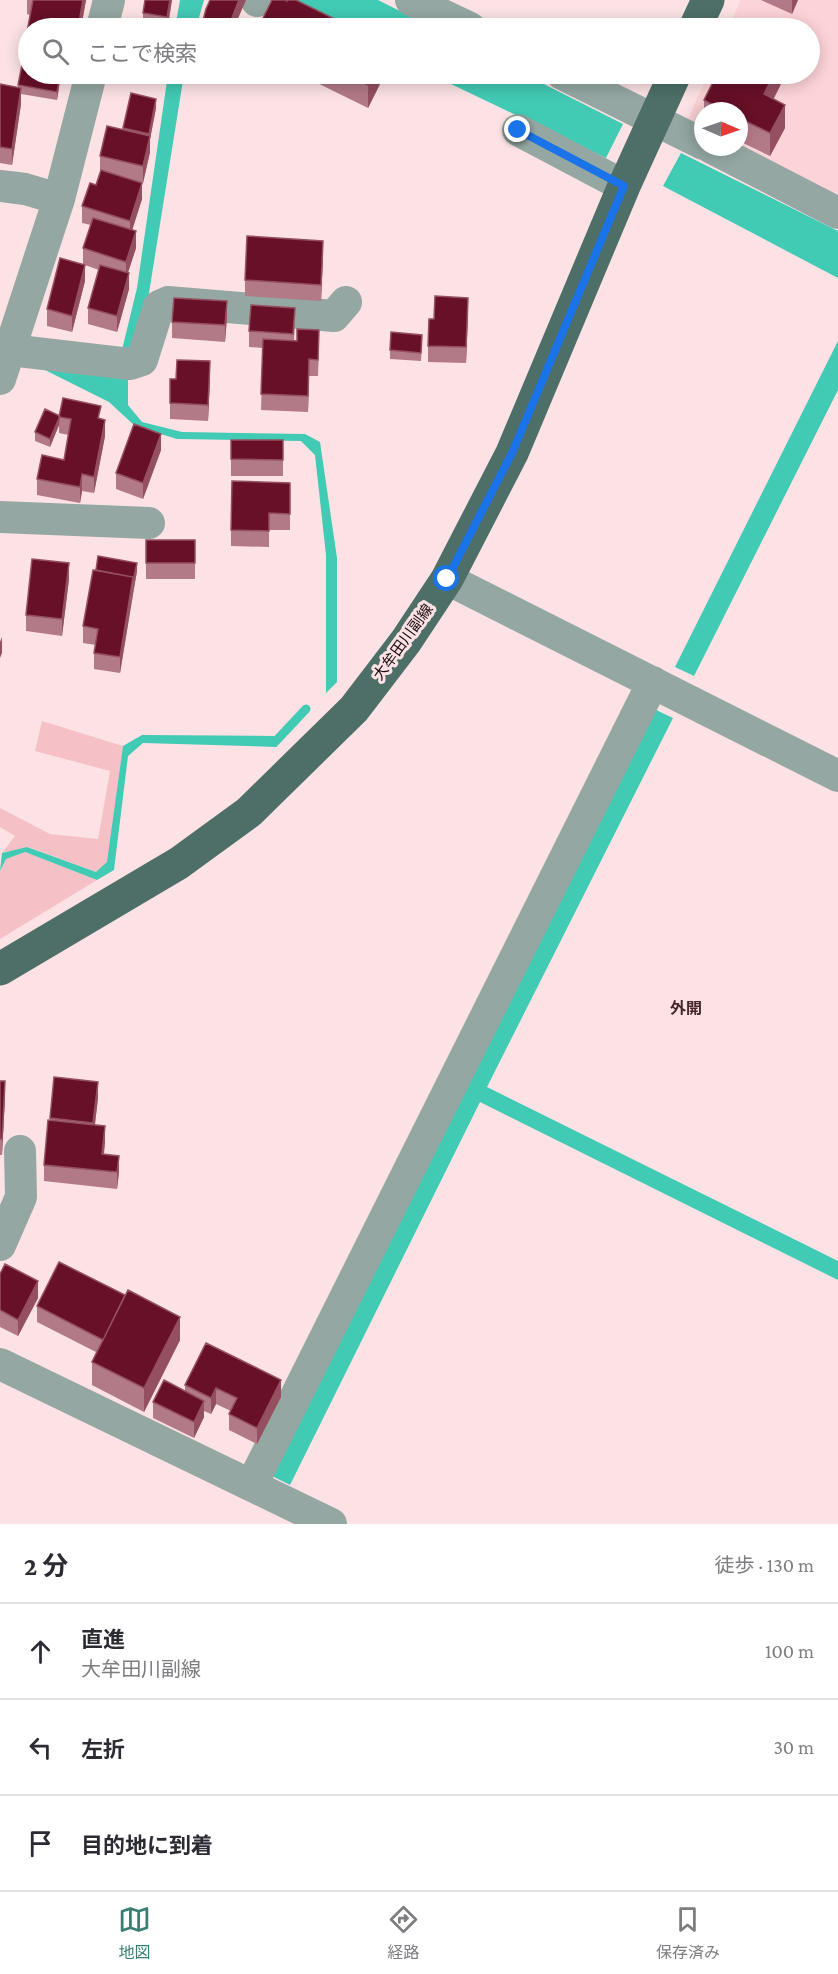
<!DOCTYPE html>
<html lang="ja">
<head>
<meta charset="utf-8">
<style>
  :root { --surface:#fff; --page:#f2f2f3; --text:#2b2b33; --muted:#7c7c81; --line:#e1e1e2; --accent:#397e72 }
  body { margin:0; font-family:"Crimson Pro","Noto Sans JP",serif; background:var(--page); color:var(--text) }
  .compass { position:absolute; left:694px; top:102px; width:54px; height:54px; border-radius:50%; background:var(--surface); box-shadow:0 3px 15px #0003; rotate:92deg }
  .stop { position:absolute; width:18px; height:18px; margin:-14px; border:4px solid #1a73e8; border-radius:50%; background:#fff }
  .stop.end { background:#1a73e8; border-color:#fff; box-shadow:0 2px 6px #0008 }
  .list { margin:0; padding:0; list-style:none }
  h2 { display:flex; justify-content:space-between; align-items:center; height:78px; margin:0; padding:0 24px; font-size:26px }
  h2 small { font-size:20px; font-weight:400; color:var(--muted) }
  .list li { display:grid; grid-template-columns:39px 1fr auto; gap:18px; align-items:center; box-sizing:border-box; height:96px; padding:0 24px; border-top:2px solid var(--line) }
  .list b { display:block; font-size:22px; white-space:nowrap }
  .list p { margin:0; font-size:20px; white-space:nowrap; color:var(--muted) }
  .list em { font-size:20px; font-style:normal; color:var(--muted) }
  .icon { flex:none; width:33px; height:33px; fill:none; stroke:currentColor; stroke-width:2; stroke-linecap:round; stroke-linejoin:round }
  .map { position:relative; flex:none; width:838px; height:1524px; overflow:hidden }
  .search { position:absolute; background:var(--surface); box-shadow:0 3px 15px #0003; left:18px; right:18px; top:18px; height:66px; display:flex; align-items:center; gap:15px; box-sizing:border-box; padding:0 21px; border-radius:33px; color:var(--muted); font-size:22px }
  .sheet { height:366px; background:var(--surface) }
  nav { display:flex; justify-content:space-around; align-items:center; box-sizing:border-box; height:84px; border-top:2px solid var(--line); background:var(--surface); font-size:16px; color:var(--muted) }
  nav a { display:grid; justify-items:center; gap:3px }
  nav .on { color:var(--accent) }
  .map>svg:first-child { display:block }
  .built { fill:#fcd3d7 }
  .green { fill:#f5c1c7 }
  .water { fill:#41cab4 }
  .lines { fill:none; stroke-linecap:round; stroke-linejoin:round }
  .stream { stroke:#41cab4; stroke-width:9 }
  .minor { stroke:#94a7a2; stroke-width:32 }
  .major { stroke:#4d6f68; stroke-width:33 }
  .wall { fill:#b27986 }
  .shaded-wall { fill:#944f60 }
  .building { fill:#671028; stroke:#944f60; stroke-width:1.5 }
  .route { stroke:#1a73e8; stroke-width:8 }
  .labels { text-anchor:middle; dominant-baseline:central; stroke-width:6; stroke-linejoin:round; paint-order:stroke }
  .street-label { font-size:15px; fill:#16080a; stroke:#fce2e4 }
  .neighbourhood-label { font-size:16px; font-weight:bold; fill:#46262b; stroke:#fce2e4 }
</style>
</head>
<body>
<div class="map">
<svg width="838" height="1524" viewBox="0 0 838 1524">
  <rect width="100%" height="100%" fill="#fce2e4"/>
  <path class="built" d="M741 0H838V200L739 147V111H703V130L687 121 708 74H810V28H728Z"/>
  <path class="green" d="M42 721 123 746 108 862 96 872 28 847 2 853 15 836 0 827V808L50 834 98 839 110 771 35 751Z
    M25 852 97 880 0 939V871L5 859Z"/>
  <path class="water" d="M180 0H204L196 28H175Z
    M284 0H378L434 28H336Z
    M168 74H184L149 293 132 353 121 354 137 288Z
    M430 74H524L623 124 606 158Z
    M681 153 838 231V278L663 186Z
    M838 341V390L694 676 675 667Z
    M39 367 128 373V405L142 422 182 432 305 434 320 442 337 558V682L326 693V555L315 455 301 441 177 439 135 426 109 402Z
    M654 709 673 718 487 1087 838 1261V1280L480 1102 290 1485 272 1476Z
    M142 735 274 736 277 747 143 743 128 756 114 870 97 880 25 852 6 859 0 871 2 853 27 847 96 872 107 862 123 746Z"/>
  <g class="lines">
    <path class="stream" d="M275 742 306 709"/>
    <path class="minor" d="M411 0 470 28
      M257 1V0
      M102 28 109 0
      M562 74 703 144
      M518 130 624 186
      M710 147 838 213
      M0 186 25 189 59 199
      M10 350 130 364 142 360 159 306 168 302 334 316 346 302
      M0 379 59 199 91 74
      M0 517 149 523
      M447 579 838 776
      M0 1245 21 1197 20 1151
      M0 1364 331 1524
      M252 1484 653 682"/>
    <path class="major" d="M695 28 708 0
      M0 969 179 863 249 812 354 709 406 641 447 579 512 453 624 186 675 74"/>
  </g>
  <path class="wall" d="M27 0H86L81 28H28V48H27V32L30 15 27 14Z
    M172 0 168 28H125L143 24V13Z
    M761 0H798L792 14Z
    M61 74 57 100 21 94V104L12 165 0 163V84L18 87V85Z
    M119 74H161L160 82Z
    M271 74H283L281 78Z
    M299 74H385L368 108Z
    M781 74V84L773 99 785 128 770 156 739 141V111H704V100Z
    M156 108 150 139V152L143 183 130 180 142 199 132 230 136 248 128 273 129 289 117 332 88 324V308L99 270 85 265V281L72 332 47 326V309L83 264V248L91 225 82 223V206L96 185 100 172V156L123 130V128Z
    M323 257 321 301 245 296V280Z
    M468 314 466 363 428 362V346Z
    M227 317 225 342 172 338V322Z
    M295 324 294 340 319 347 318 376H309L308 412 261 410 263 348 249 347V331Z
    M422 343 421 361 390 359V350Z
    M210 377 208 421 170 419V403L176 379Z
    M60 416 101 419 105 436 94 493 82 491 80 503 37 495V479L64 460 69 435 59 433V425L50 447 35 441V432Z
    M231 440H283V476H231Z
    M161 450 143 499 116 489V473Z
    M290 483V530H269V547L231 546V530Z
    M146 540H195V579H146Z
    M137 571 120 673 94 669V653L96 645 83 643V626Z
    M69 579 62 636 26 631V615Z
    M54 1077 98 1098 95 1125 105 1142 104 1154 119 1172 117 1189 44 1181V1165L50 1120Z
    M0 1081 5 1097 2 1155H0Z
    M0 1274 38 1298 18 1336 0 1327Z
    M37 1306 180 1340 144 1412 92 1385V1362L96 1352 37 1322Z
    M206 1343 281 1397 257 1444 229 1430V1414L231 1411 216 1404 211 1414 204 1411V1417L194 1438 153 1418V1402L185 1391V1385Z"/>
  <path class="shaded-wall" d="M83 0H86L81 28H78Z
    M170 0H172L167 28V17Z
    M239 0H246L234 28H228Z
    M792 0H798L792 14Z
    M60 74H61L57 100V92Z
    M374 74H385L368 108V85Z
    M774 74H781V84L764 118V94Z
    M21 88V104L12 165V149Z
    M156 99V108L150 139V152L143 183V166Z
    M785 105V128L770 156V133Z
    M142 183V199L130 237V221Z
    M136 231V248L126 278V262Z
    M323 241V257L321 301V285Z
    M85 265V281L72 332V316Z
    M129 273V289L117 332V316Z
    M468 298V314L466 363V347Z
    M227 301V317L225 342V325Z
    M309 359V376L308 412V396Z
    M210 361V377L208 421V405Z
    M60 416 59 425 50 447V439Z
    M105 420V436L94 493V477Z
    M161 434V450L143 499V483Z
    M82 474V491L80 503V487Z
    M69 563V579L62 636V619Z
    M137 563V571L133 593 120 673V657Z
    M2 637V653L0 658V642Z
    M5 1081V1097L2 1155V1139Z
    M98 1082V1098L93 1139V1123Z
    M105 1126V1142L102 1170V1154Z
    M119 1156V1172L117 1189V1172Z
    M38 1281V1298L18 1336V1320Z
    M180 1317V1340L144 1412V1388Z
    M281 1380V1397L257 1444V1428Z
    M216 1388V1404L211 1414V1398Z
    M204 1401V1417L194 1438V1422Z"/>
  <path class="building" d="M33 0H83L78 28H28V32H27Z
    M145 0H170L167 17 143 13Z
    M210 0H239L228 28H201L206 9Z
    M272 0H285L287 1 288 0H296L353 28H258Z
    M126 21 164 28H125Z
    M23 60 28 61V74H60L57 92 18 85Z
    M346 74H374L368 85Z
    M717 74H774L764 94 785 105 770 133 739 118V111H725L704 100Z
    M0 84 21 88 12 149 0 147Z
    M131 93 156 99 149 134 123 128Z
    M107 126 150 136 143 166 100 156Z
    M101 170 142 183 130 221 82 206 90 183 96 185Z
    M93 218 136 231 126 262 83 248Z
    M247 236 323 241 321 285 245 280Z
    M60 258 85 265 72 316 47 309Z
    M100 265 129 273 117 316 88 308Z
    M435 296 468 298 466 347 428 346 429 319H434Z
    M174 298 227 301 225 325 172 322Z
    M251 305 295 308 293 334 249 331Z
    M297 329 319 330 318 360 309 359 308 396 261 394 263 339 297 341Z
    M391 332 422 335 421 353 390 350Z
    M177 360 210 361 208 405 170 403V379H176Z
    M63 398 101 406 98 418 105 420 94 477 82 474 80 487 37 479 42 455 64 460 71 419 59 417Z
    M45 409 60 416 50 439 35 432Z
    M134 424 161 434 143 483 116 473Z
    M231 440H283V460L231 459Z
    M232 481 290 483V514L269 513V531L231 530Z
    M146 540H195V563H146Z
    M98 556 137 563 133 581V577L96 570Z
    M32 559 69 563 62 619 26 615Z
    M93 570 133 577 120 657 94 653 98 629 83 626Z
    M54 1077 98 1082 93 1123 50 1118Z
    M0 1081H5L2 1139H0Z
    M48 1120 105 1126 102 1154 119 1156 117 1172 44 1165Z
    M59 1262 125 1295 103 1340 37 1306Z
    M5 1264 38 1281 18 1320 0 1310V1274Z
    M128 1290 180 1317 144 1388 92 1362Z
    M206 1343 281 1380 257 1428 229 1414 237 1398 216 1388 211 1398 185 1385Z
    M164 1380 204 1401 194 1422 153 1402Z"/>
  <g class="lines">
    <path class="route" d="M447 579 512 453 624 186 518 130"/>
  </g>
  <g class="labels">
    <g class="street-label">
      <text transform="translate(403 642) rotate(-54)">大牟田川副線</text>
    </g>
    <g class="neighbourhood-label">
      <text x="686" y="1008">外開</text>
    </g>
  </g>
</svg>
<svg class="compass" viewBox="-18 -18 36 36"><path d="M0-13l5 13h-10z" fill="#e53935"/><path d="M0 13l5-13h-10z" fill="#7c7c81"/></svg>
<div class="stop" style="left:447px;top:579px"></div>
<div class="stop end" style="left:518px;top:130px"></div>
<div class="search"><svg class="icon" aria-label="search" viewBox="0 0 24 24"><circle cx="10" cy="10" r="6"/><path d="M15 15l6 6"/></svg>ここで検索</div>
</div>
<section class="sheet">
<h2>2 分<small>徒歩 · 130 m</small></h2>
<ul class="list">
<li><svg class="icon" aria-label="ahead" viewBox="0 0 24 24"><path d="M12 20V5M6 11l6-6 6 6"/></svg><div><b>直進</b><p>大牟田川副線</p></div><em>100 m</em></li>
<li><svg class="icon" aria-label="left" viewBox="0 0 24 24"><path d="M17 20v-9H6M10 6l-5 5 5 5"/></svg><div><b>左折</b></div><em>30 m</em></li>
<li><svg class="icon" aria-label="arrive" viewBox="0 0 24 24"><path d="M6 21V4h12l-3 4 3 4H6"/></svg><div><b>目的地に到着</b></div></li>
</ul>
</section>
<nav>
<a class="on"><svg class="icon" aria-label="map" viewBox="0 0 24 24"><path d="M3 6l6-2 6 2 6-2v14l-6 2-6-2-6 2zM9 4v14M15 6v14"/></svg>地図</a>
<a><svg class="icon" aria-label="directions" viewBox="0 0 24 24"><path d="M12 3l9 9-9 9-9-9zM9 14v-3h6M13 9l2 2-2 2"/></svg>経路</a>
<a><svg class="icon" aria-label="saved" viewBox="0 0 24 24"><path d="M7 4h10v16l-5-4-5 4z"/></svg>保存済み</a>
</nav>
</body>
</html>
